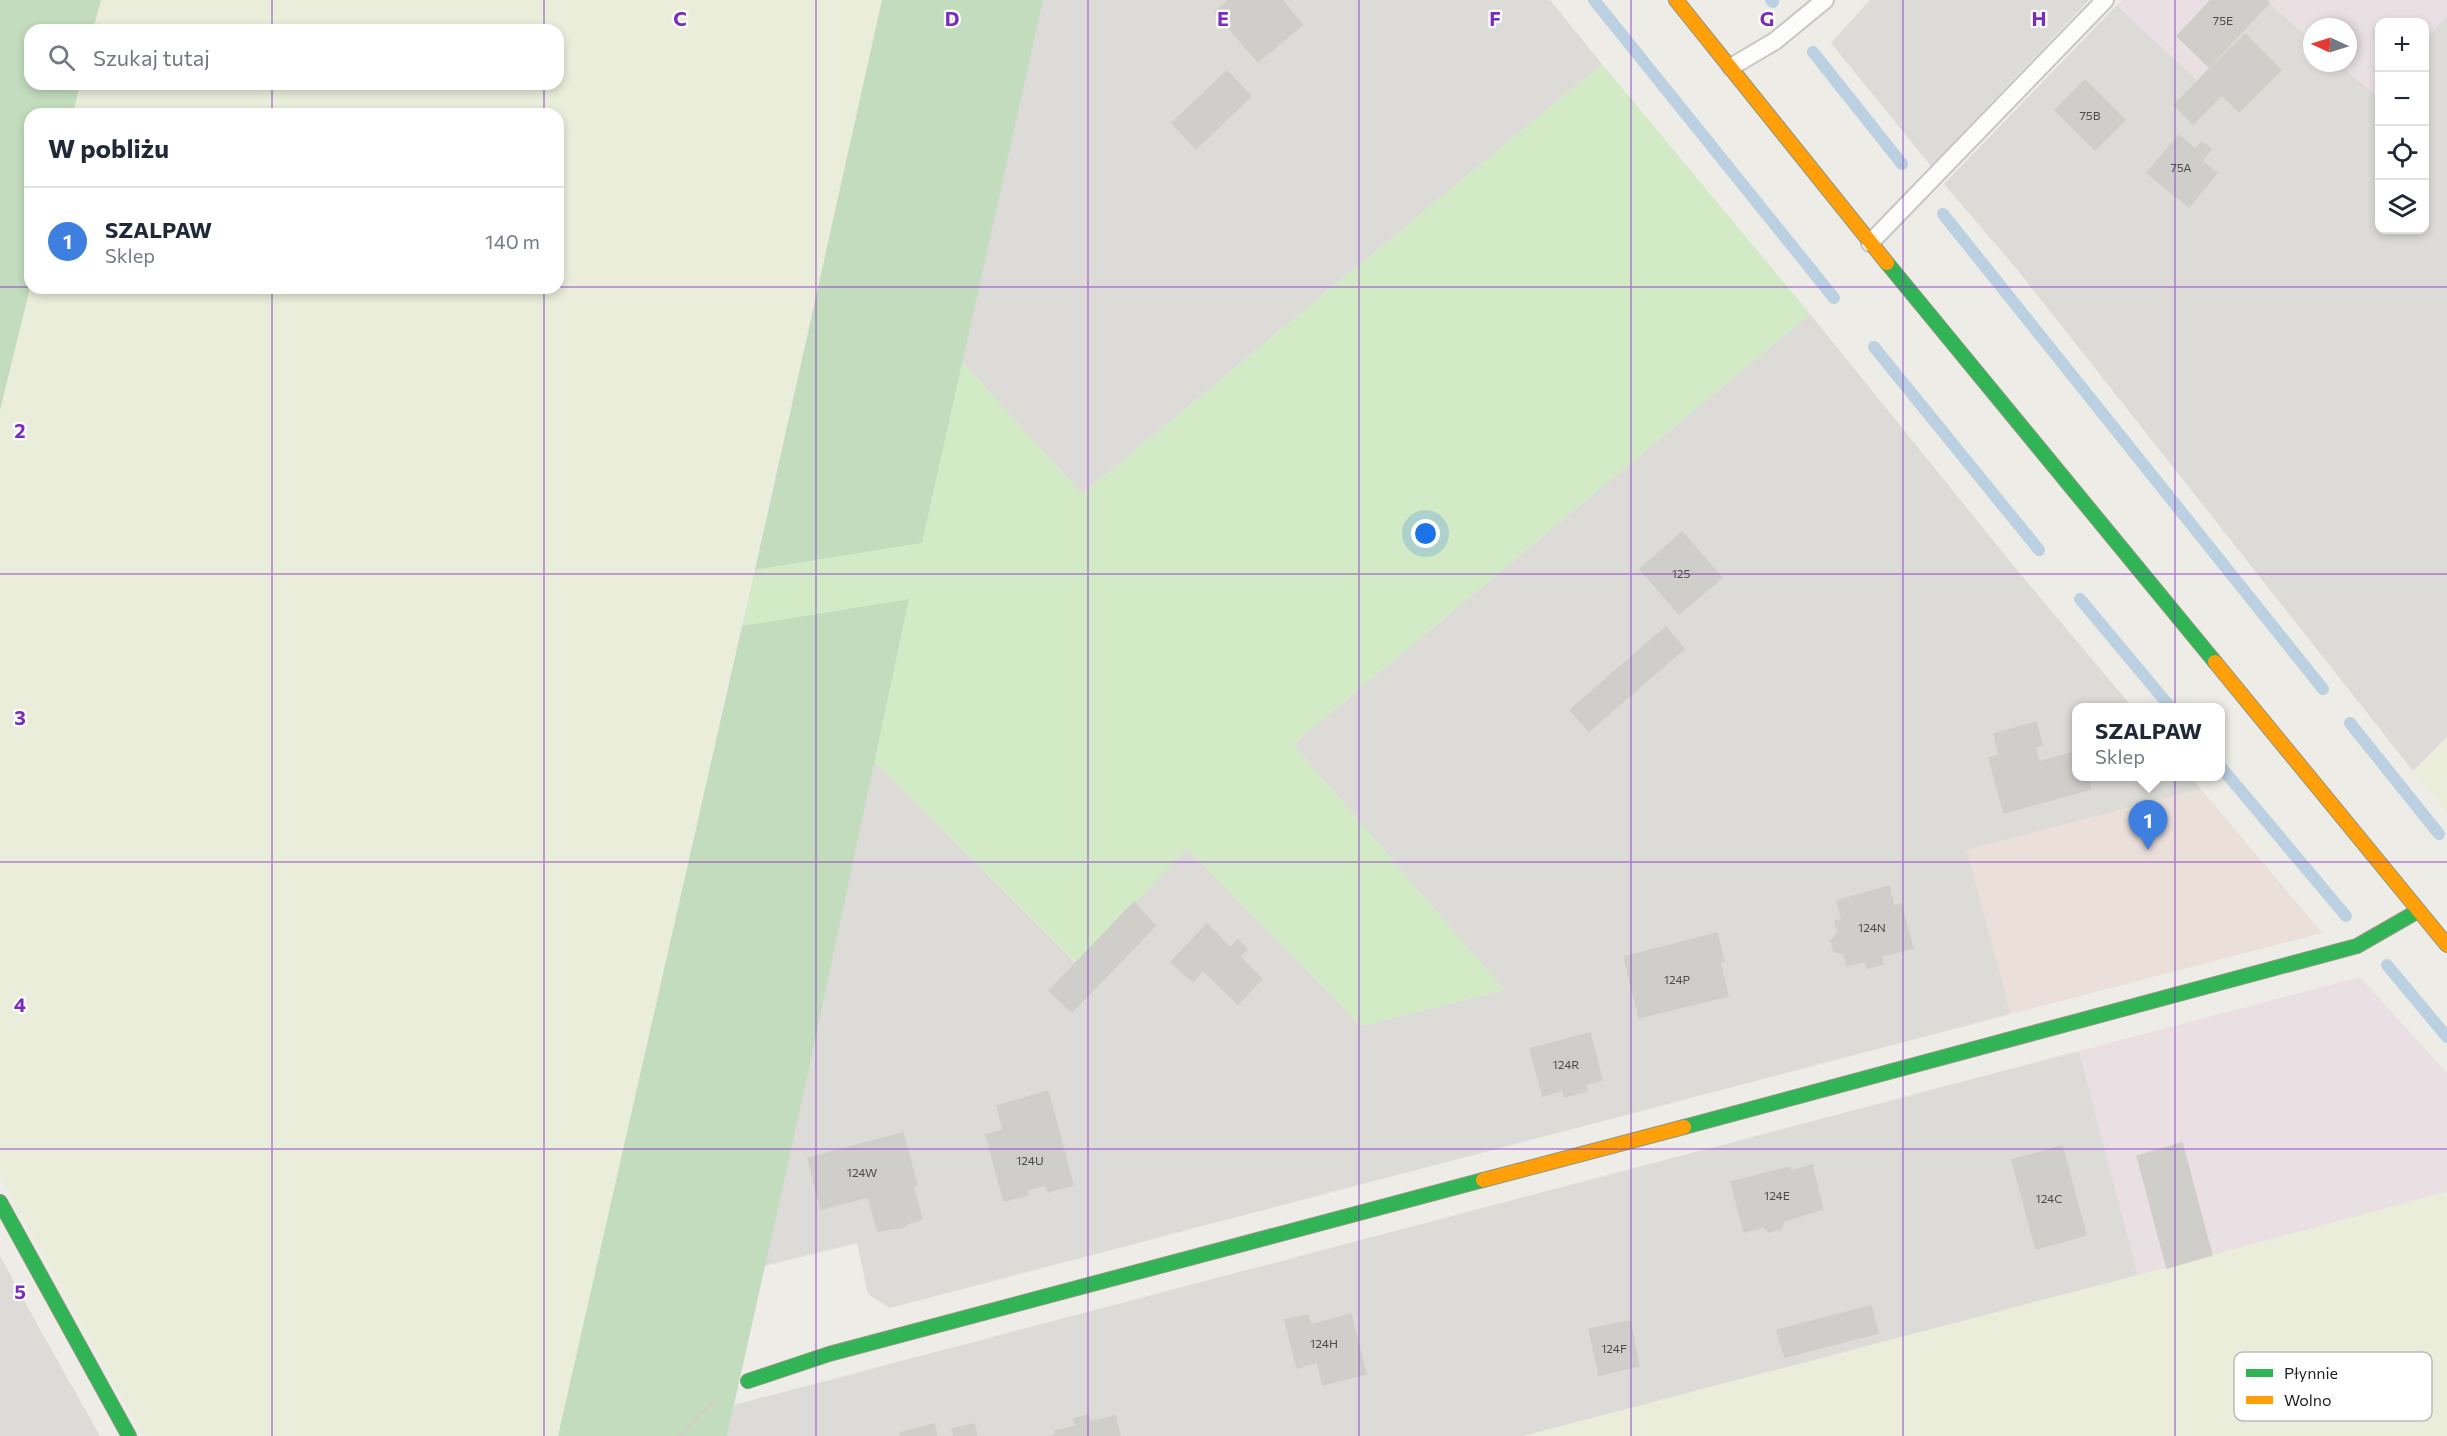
<!DOCTYPE html>
<html lang="pl">
<head>
<meta charset="utf-8">
<style>
  :root { --surface:#fff; --page:#f2f2f3; --text:#1f2937; --muted:#747a83; --line:#e0e1e3; --accent:#2563eb }
  body { margin:0; font-family:Commissioner,sans-serif; background:var(--page); color:var(--text) }
  .controls { position:absolute; right:18px; top:18px; display:grid; overflow:hidden; border-radius:12px; box-shadow:0 3px 9px #0003 }
  .controls button { width:54px; height:54px; display:grid; place-items:center; padding:0; border:0; border-bottom:2px solid var(--line); background:var(--surface); color:var(--text); font:30px sans-serif }
  .compass { position:absolute; left:2303px; top:18px; width:54px; height:54px; border-radius:50%; background:var(--surface); box-shadow:0 3px 9px #0003; rotate:274deg }
  .you { position:absolute; left:1426px; top:534px; width:21px; height:21px; margin:-15px; border:4px solid #fff; border-radius:50%; background:#1a73e8; box-shadow:0 0 0 9px #1a73e833 }
  .badge { display:grid; place-items:center; width:39px; height:39px; border-radius:50%; background:var(--accent); color:#fff; font-size:20px; font-weight:700 }
  .pin { position:absolute; translate:-50% -50px; filter:drop-shadow(0 2px 3px #0008) }
  .pin::after { content:''; position:absolute; top:32px; width:21px; height:18px; background:inherit; clip-path:polygon(0 0,100% 0,50% 100%) }
  .popup { position:absolute; left:2072px; top:703px; width:153px; height:78px; box-sizing:border-box; display:grid; place-content:center; border-radius:12px; background:var(--surface); filter:drop-shadow(0 2px 4px #0005); font-size:20px; white-space:nowrap; color:var(--muted) }
  .popup b { font-size:22px; color:var(--text) }
  .popup::after { content:''; position:absolute; left:50%; top:100%; margin-left:-12px; border:12px solid transparent; border-top-color:var(--surface) }
  .list { margin:0; padding:0; list-style:none }
  h2 { display:flex; justify-content:space-between; align-items:center; height:78px; margin:0; padding:0 24px; font-size:26px }
  h2 small { font-size:20px; font-weight:400; color:var(--muted) }
  .list li { display:grid; grid-template-columns:39px 1fr auto; gap:18px; align-items:center; box-sizing:border-box; height:108px; padding:0 24px; border-top:2px solid var(--line) }
  .list b { display:block; font-size:22px; white-space:nowrap }
  .list p { margin:0; font-size:20px; white-space:nowrap; color:var(--muted) }
  .list em { font-size:20px; font-style:normal; color:var(--muted) }
  .icon { flex:none; width:33px; height:33px; fill:none; stroke:currentColor; stroke-width:2; stroke-linecap:round; stroke-linejoin:round }
  .map { position:relative; flex:none; width:2447px; height:1436px; overflow:hidden }
  .search { position:absolute; background:var(--surface); box-shadow:0 3px 9px #0003; left:24px; top:24px; width:540px; height:66px; display:flex; align-items:center; gap:15px; box-sizing:border-box; padding:0 21px; border-radius:18px; color:var(--muted); font-size:22px }
  .panel { position:absolute; background:var(--surface); box-shadow:0 3px 9px #0003; left:24px; top:108px; width:540px; height:186px; border-radius:18px }
  .map>svg:first-child { display:block }
  .residential { fill:#dcdbd8 }
  .commercial { fill:#ebdfd9 }
  .industrial { fill:#eae0e4 }
  .farmland { fill:#e9edda }
  .grass { fill:#d2eac6 }
  .forest { fill:#c2dcbd }
  .lines { fill:none; stroke-linecap:round; stroke-linejoin:round }
  .stream { stroke:#bbd0e0; stroke-width:12 }
  .building { fill:#cfceca; stroke:#d0cec8; stroke-width:1.5 }
  .lane-casing { stroke:#c6c6c3; stroke-width:20 }
  .fast-casing { stroke:#90977f; stroke-width:16 }
  .slow-casing { stroke:#90977f; stroke-width:16 }
  .path { stroke:#d6ccc7; stroke-width:4; stroke-dasharray:3 3; stroke-linecap:butt }
  .lane { stroke:#fcfcfb; stroke-width:16 }
  .fast { stroke:#30b455; stroke-width:14 }
  .slow { stroke:#ff9f0a; stroke-width:14 }
  .grid { fill:none; stroke:#7b2cbf; stroke-width:1.5; stroke-opacity:0.55 }
  .labels { text-anchor:middle; dominant-baseline:central; stroke-width:4.5; stroke-linejoin:round; paint-order:stroke }
  .number-label { font-size:12px; fill:#4b4b4a }
  .key { fill:#fff; stroke:#bcbcbc; stroke-width:1.5 }
  .key-label { font-size:16px; fill:#1f1f1f }
  .grid-label { font-size:20px; text-anchor:middle; font-weight:bold; fill:#7b2cbf; stroke:#fff; stroke-width:4.5; stroke-linejoin:round; paint-order:stroke }
</style>
</head>
<body>
<div class="map">
<svg width="2447" height="1436" viewBox="0 0 2447 1436">
  <rect width="100%" height="100%" fill="#edece7"/>
  <path class="residential" d="M1043 0H1550L1602 64 1082 494 962 362Z
    M1870 0H2089L1931 166 1831 43Z
    M2266 0H2272L2269 3 2312 41V63H2338L2373 93 2379 86 2380 230H2424L2425 40 2447 16V737L2413 771 2015 267 1944 184 2117 5 2197 80Z
    M1810 314 2017 570 2132 707 2076 708V776L2190 777 2201 789 1967 850 2011 1014 890 1308 868 1294 857 1243 764 1266 809 1069 874 761 1076 963 1187 848 1361 1026 1504 990 1293 744Z
    M2079 1051 2138 1275 1524 1436H727L734 1405Z
    M0 1256 42 1333 100 1436H0Z"/>
  <path class="commercial" d="M2201 789 2322 933 2011 1014 1967 850Z"/>
  <path class="industrial" d="M2122 0H2265L2269 3 2272 0H2447V16L2425 40 2424 22H2380L2379 86 2373 93 2338 63H2348V27H2312V41L2269 3 2197 80 2117 5Z
    M2360 977 2447 1073V1192L2138 1275 2079 1051Z"/>
  <path class="farmland" d="M101 0H882L558 1436H143L0 1176V410L30 288H558V114H73L80 84H558V30H93Z
    M2447 737V812L2413 771Z
    M2447 1192V1436H1524L2138 1275Z"/>
  <path class="grass" d="M1602 64 1810 314 1293 744 1504 990 1361 1026 1187 849 1077 963 874 761 909 599 742 626 755 570 922 543 962 362 1082 494Z"/>
  <path class="forest" d="M0 0H101L93 30H30V84H80L73 114H30V288L0 410Z
    M882 0H1043L922 543 755 570Z
    M909 599 809 1069 727 1436H558L742 626Z"/>
  <g class="lines">
    <path class="stream" d="M1594 0 1834 298
      M1771 0 1773 2
      M1813 52 1902 164
      M1943 214 2323 689
      M1874 347 2039 550
      M2080 599 2171 708
      M2350 723 2439 834
      M2220 766 2346 916
      M2387 965 2447 1037"/>
  </g>
  <path class="building" d="M1229 0H1282L1302 25 1258 62 1215 12Z
    M2211 0H2266L2269 3 2209 67 2177 36Z
    M2245 34 2281 70 2239 112 2222 95 2193 124 2174 105Z
    M1227 71 1251 96 1196 149 1172 123Z
    M2085 80 2125 120 2095 150 2055 110Z
    M2179 135 2195 149 2202 142 2211 149 2202 161 2217 173 2189 207 2147 173Z
    M1682 532 1722 578 1679 614 1640 569Z
    M1666 627 1684 649 1589 731 1570 710Z
    M2036 722 2042 745 2035 747 2039 762 2076 752V776H2088L2091 789 2004 813 1989 758 1999 755 1994 734Z
    M1889 886 1894 906 1901 904 1913 948 1881 956 1883 964 1867 968 1865 961 1847 966 1844 954 1834 951 1831 941 1838 933 1835 921 1842 920 1837 901Z
    M1134 902 1155 926 1072 1012 1049 991Z
    M1207 924 1230 948 1238 940 1247 949 1240 957 1262 979 1238 1004 1203 970 1193 982 1171 962Z
    M1717 933 1724 961 1720 963 1728 996 1639 1018 1624 957Z
    M1590 1033 1602 1080 1586 1084 1587 1091 1564 1097 1563 1090 1543 1096 1530 1049Z
    M1048 1091 1073 1185 1048 1192 1046 1185 1027 1190 1028 1195 1004 1201 986 1135 1003 1130 997 1106Z
    M903 1133 917 1185 913 1186 922 1219 909 1223 904 1227 878 1231 868 1197 821 1209 808 1158Z
    M2182 1143 2212 1255 2167 1268 2137 1156Z
    M2062 1146 2086 1235 2036 1249 2012 1160Z
    M1812 1165 1823 1209 1784 1221 1781 1229 1769 1232 1763 1227 1744 1232 1731 1182 1790 1167 1791 1171Z
    M1871 1306 1878 1333 1785 1357 1777 1330Z
    M1351 1314 1366 1374 1323 1385 1317 1362 1297 1368 1285 1320 1308 1315 1311 1325Z
    M1630 1321 1639 1366 1599 1375 1589 1329Z
    M1088 1415 1090 1422 1115 1416 1120 1436H1052L1056 1435 1055 1431 1076 1426 1074 1419Z
    M934 1424 937 1436H901L900 1433Z
    M974 1424 977 1436H954L952 1429Z"/>
  <g class="lines">
    <g class="lane-casing">
      <path id="lane" d="M1731 67 1775 41 1825 0
        M1870 243 2105 0"/>
    </g>
    <g class="fast-casing">
      <path id="fast" d="M1887 263 2215 662
        M1684 1127 2357 946 2418 911
        M0 1202 129 1436
        M748 1381 829 1354 1483 1180"/>
    </g>
    <g class="slow-casing">
      <path id="slow" d="M1676 0 1887 263
        M2215 662 2447 945
        M1483 1180 1684 1127"/>
    </g>
    <path class="path" d="M680 1436 704 1410 719 1400"/>
    <use href="#lane" class="lane"/>
    <use href="#fast" class="fast"/>
    <use href="#slow" class="slow"/>
  </g>
  <path class="grid" d="M272 0V30M544 0V30M816 0V1436M1088 0V1436M1359 0V1436M1631 0V1436M1903 0V1436M2175 0V1436M272 84V114M544 84V114M0 287H30M558 287H2447M272 288V1436M544 288V1436M0 574H2447M0 862H2447M0 1149H2447"/>
  <g class="labels">
    <g class="number-label">
      <text x="2223" y="20">75E</text>
      <text x="2090" y="115">75B</text>
      <text x="2181" y="167">75A</text>
      <text x="1681" y="573">125</text>
      <text x="1872" y="927">124N</text>
      <text x="1677" y="979">124P</text>
      <text x="1566" y="1064">124R</text>
      <text x="1030" y="1160">124U</text>
      <text x="862" y="1172">124W</text>
      <text x="1777" y="1195">124E</text>
      <text x="2049" y="1198">124C</text>
      <text x="1324" y="1343">124H</text>
      <text x="1614" y="1348">124F</text>
    </g>
  </g>
  <rect x="2234" y="1352" width="198" height="69" rx="9" class="key"/>
  <rect x="2246" y="1369" width="27" height="8" fill="#30b455"/>
  <rect x="2246" y="1396" width="27" height="8" fill="#ff9f0a"/>
  <g class="key-label">
    <text x="2284" y="1379">Płynnie</text>
    <text x="2284" y="1406">Wolno</text>
  </g>
  <g class="grid-label">
    <text x="680" y="26">C</text>
    <text x="952" y="26">D</text>
    <text x="1223" y="26">E</text>
    <text x="1495" y="26">F</text>
    <text x="1767" y="26">G</text>
    <text x="2039" y="26">H</text>
    <text x="20" y="438">2</text>
    <text x="20" y="725">3</text>
    <text x="20" y="1012">4</text>
    <text x="20" y="1299">5</text>
  </g>
</svg>
<div class="controls">
<button>+</button>
<button>−</button>
<button><svg class="icon" aria-label="locate" viewBox="0 0 24 24"><circle cx="12" cy="12" r="6"/><path d="M12 2v4M12 18v4M2 12h4M18 12h4"/></svg></button>
<button><svg class="icon" aria-label="layers" viewBox="0 0 24 24"><path d="M12 4l9 5-9 5-9-5zM3 14l9 5 9-5"/></svg></button>
</div>
<svg class="compass" viewBox="-18 -18 36 36"><path d="M0-13l5 13h-10z" fill="#e53935"/><path d="M0 13l5-13h-10z" fill="#747a83"/></svg>
<div class="you"></div>
<div class="pin badge" style="left:2148px;top:850px;background:#3f7fe0">1</div>
<div class="popup"><b>SZALPAW</b>Sklep</div>
<div class="search"><svg class="icon" aria-label="search" viewBox="0 0 24 24"><circle cx="10" cy="10" r="6"/><path d="M15 15l6 6"/></svg>Szukaj tutaj</div>
<section class="panel">
<h2>W pobliżu<small></small></h2>
<ul class="list">
<li><span class="badge" style="background:#3f7fe0">1</span><div><b>SZALPAW</b><p>Sklep</p></div><em>140 m</em></li>
</ul>
</section>
</div>
</body>
</html>
